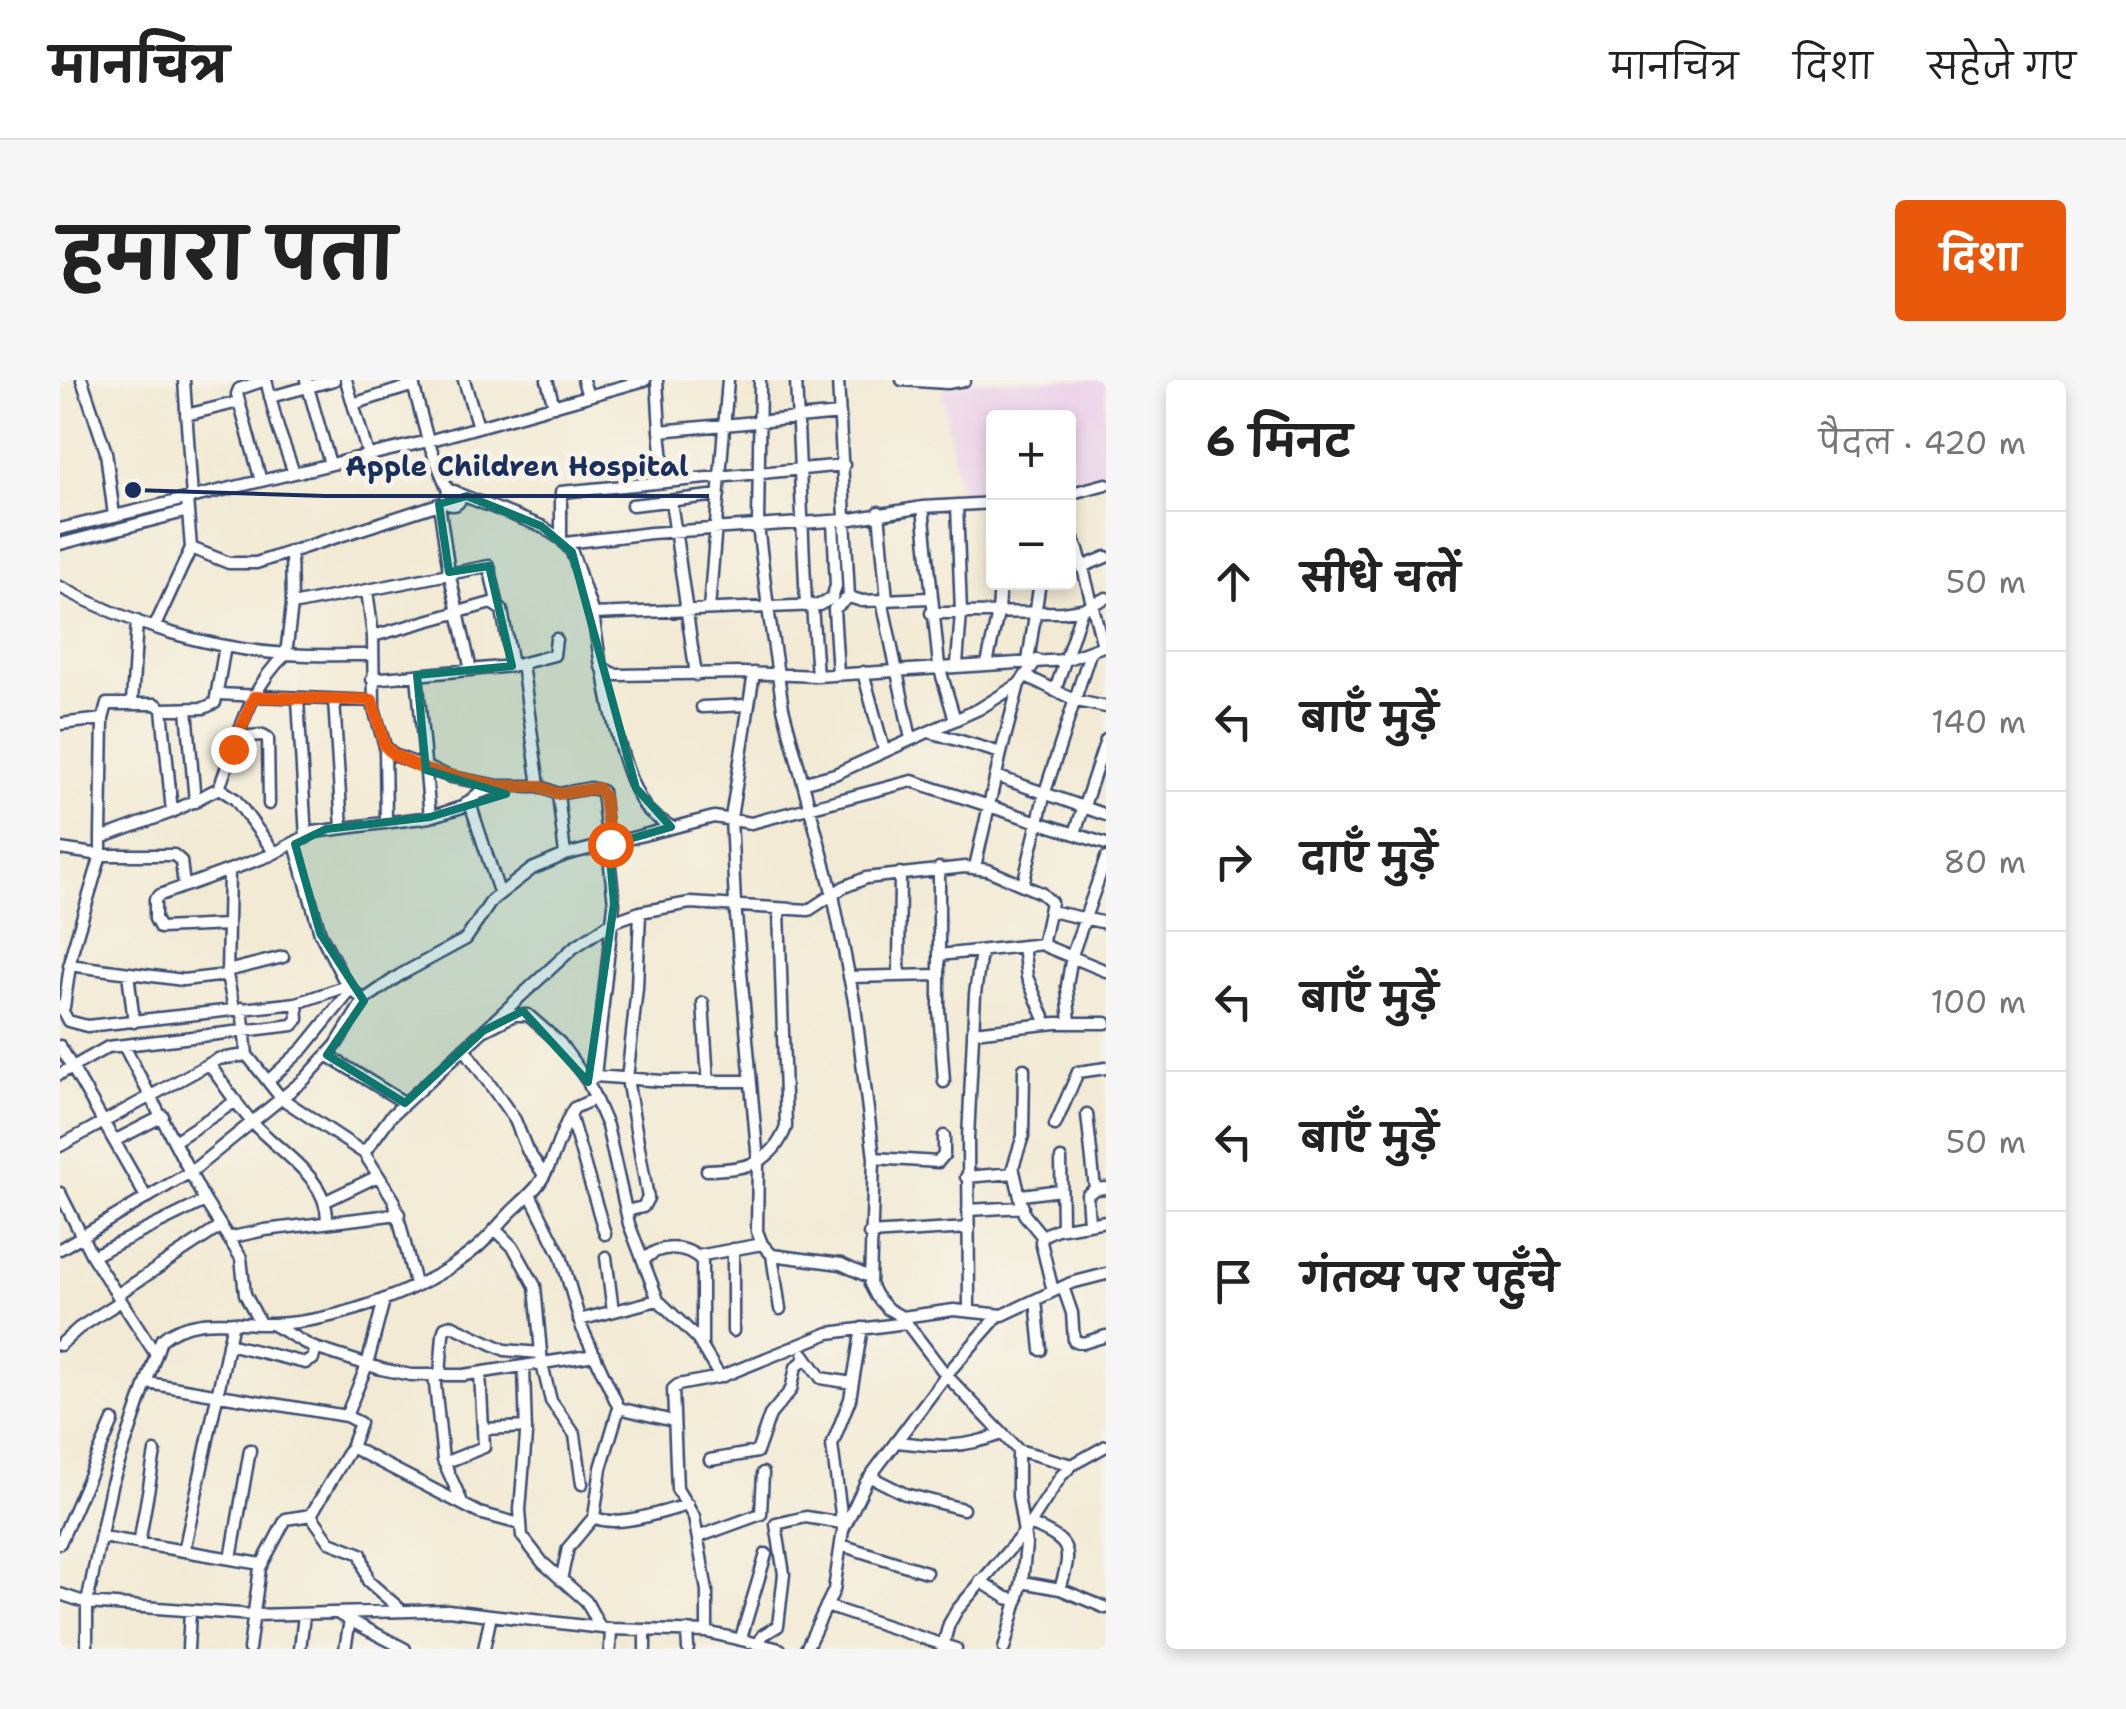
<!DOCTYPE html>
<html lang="hi">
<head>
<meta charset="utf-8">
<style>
  :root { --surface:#fff; --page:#f6f6f6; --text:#222; --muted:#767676; --line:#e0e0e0; --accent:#ea580c }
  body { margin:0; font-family:"Shantell Sans","Playpen Sans Deva",sans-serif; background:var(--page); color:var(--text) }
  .controls { position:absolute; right:30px; top:30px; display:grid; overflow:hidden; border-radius:10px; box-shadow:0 5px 15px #0003 }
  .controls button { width:90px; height:90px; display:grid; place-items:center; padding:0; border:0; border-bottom:2px solid var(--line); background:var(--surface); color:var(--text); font:50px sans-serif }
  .stop { position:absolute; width:30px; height:30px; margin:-22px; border:8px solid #ea580c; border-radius:50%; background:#fff }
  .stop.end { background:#ea580c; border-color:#fff; box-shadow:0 2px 10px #0008 }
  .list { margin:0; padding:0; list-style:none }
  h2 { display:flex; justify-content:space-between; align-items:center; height:130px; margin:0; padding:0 40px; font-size:42px }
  h2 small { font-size:32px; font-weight:400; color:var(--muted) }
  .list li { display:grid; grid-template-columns:65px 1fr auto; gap:30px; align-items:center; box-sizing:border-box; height:140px; padding:0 40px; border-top:2px solid var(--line) }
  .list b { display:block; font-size:38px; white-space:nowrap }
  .list em { font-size:32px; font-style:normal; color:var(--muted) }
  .icon { flex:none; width:55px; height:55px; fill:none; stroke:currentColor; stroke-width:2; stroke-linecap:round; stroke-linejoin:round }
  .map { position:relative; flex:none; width:1046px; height:1269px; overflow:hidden; border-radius:10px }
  header { display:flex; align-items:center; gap:60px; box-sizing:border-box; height:140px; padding:0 50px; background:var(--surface); border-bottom:2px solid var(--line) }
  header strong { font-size:48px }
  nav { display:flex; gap:55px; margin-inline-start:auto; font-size:35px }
  .intro { display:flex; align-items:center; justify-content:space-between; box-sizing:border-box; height:240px; padding:0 60px }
  h1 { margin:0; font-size:70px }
  .button { padding:25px 45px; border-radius:10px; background:var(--accent); color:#fff; font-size:35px; font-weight:700 }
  main { display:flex; gap:60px; padding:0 60px }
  aside { flex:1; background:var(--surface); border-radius:10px; box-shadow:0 5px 15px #0003 }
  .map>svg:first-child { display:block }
  .built { fill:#ecd1ea }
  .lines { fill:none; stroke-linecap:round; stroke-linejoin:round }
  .minor-casing { stroke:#3b4b70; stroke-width:15 }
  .minor { stroke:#fff; stroke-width:10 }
  .route { stroke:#ea580c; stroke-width:12 }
  .marked { fill:#0f766e; fill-opacity:0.2; stroke:#0f766e; stroke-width:8; stroke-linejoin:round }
  .leader { fill:none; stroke:#1b2f5e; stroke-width:4 }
  .callout-dot { fill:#1b2f5e; stroke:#f7f3e8; stroke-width:4 }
  .callout-label { font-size:28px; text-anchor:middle; font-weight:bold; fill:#1b2f5e; stroke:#f7f3e8; stroke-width:10; stroke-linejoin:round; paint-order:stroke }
</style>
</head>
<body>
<header>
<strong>मानचित्र</strong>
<nav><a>मानचित्र</a><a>दिशा</a><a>सहेजे गए</a></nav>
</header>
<div class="intro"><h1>हमारा पता</h1><a class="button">दिशा</a></div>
<main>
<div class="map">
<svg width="1046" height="1269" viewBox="0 0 1046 1269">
  <rect width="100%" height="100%" fill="#f7f3e8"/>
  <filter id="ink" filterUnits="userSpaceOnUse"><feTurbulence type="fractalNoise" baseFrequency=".01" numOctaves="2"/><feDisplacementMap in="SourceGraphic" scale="20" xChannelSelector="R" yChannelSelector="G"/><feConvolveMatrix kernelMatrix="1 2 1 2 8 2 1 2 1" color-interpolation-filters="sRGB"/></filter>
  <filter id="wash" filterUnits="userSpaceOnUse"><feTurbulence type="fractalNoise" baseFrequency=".0048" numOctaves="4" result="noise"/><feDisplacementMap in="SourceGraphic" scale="40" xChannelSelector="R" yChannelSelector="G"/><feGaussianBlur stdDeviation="2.25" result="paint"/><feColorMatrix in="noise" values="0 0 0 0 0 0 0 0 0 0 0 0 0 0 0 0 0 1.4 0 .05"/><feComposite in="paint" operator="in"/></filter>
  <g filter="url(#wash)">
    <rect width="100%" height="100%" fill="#f2ead4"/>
    <path class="built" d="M917 0H1046V93L1009 100 1008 38H934L933 113 900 119 882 9Z"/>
  </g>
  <g filter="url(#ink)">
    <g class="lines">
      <g class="minor-casing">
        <path id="minor" d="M22 0 46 72 54 136
          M124 0 132 118
          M206 0 218 48 234 93
          M246 0 270 84
          M286 0 308 75
          M352 0 368 61 389 113
          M404 0 418 47
          M487 0 494 26
          M523 0 528 16
          M597 0 600 51 780 34
          M700 0 698 146 708 228 723 328 773 515 795 626 814 778 810 904 816 916 828 929 842 937 886 995 958 1070 1012 1085
          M736 0 746 226
          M778 0 789 217 802 221 869 218
          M842 0 887 3 905 0
          M210 17 274 0
          M293 24 354 5
          M126 35 179 22
          M600 51 605 101
          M201 101 177 14 179 9 205 0
          M386 118a7 7 0 1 1 14 0a7 7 0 1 1-14 0Z
          M399 114 481 146 501 159 512 172 533 234 541 287 556 295 682 293 757 296 1005 280 1046 265
          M1008 114 1046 104
          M611 121 636 295
          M387 122 379 124 389 192 411 290
          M572 125 659 115
          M897 125 901 233 897 284
          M863 127 879 286 895 340
          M819 132 827 220
          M1008 147 1018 169 1043 266
          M0 149 368 61 585 0
          M501 159V112L784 85
          M505 163 591 153 786 140 863 127 934 123
          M0 164 128 131
          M131 168 169 183H196L379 124
          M1022 187 1046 177
          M0 207C69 244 148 269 227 274 255 276 284 275 312 275
          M307 210 313 256 314 329 325 366 334 375 391 397 439 406H479L498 414 530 408 542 411 554 524 535 696 528 702
          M822 220 851 359
          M232 225 429 186 438 226
          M752 225 757 296
          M649 229 668 0
          M871 233 1002 232 1022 229 1046 218
          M533 234 759 225 772 218 776 206 773 141
          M95 246 131 168 127 119
          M313 256 431 223 442 230 452 286
          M968 281 980 202
          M462 284 479 406
          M927 284 938 233 940 202
          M544 292C549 326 565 401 586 428 592 436 603 441 611 447
          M803 292 824 370
          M694 293 671 438 675 524 698 782 697 851 702 864 712 875 781 884 809 897
          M778 294 774 229 789 217
          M357 295 370 437
          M966 296 1017 321 1046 327
          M312 299 452 286 494 275 496 259
          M995 311 1022 229
          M158 314 312 321
          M238 319 246 458
          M274 320 282 448
          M72 323 77 241
          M642 327 688 325
          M102 329 144 328 155 323 165 266
          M127 329 135 422
          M0 344 43 339
          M870 352 941 373 915 487
          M177 357 203 355 208 358 209 424
          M325 366 326 443
          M941 373 959 304
          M936 396 1046 435
          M745 402 775 394 919 329 959 304 977 280
          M159 408 175 419 215 473
          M498 414 505 475
          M410 423 439 512
          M1015 453 1046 360
          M41 458 43 339 47 324H96L102 329 112 432
          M235 464 260 553 287 606
          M0 469 41 475H114L121 481 124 506
          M879 488V630L884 702
          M963 505 985 412 1030 273
          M990 531 1046 543
          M168 545 100 548 95 539V519L100 515 211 475 254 452 370 437 402 427 419 413 438 407
          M963 566 967 597 987 644
          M879 575 983 564
          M9 585 123 600 167 595 169 490
          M167 591 223 577
          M68 593 74 642
          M839 594 840 493
          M167 595 174 628
          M789 597 879 595
          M643 623 648 701
          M0 626 8 641 27 646 237 623 287 606 304 620 340 595 406 559 432 520 472 489 505 475 654 437 691 443 852 401 1046 464
          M4 627 12 572 41 475V458L112 432 159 408C178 360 187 310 226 274L232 225 231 171
          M182 628 187 675
          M1010 643 1007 606 1012 575 1046 478
          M423 651 513 568 552 542 580 532 630 523 749 530 784 507 806 498 905 487 928 490 981 513 991 522 983 561 985 566 1046 591
          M913 652 996 643H1046
          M0 666 86 817
          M64 666 145 821 181 878 185 914 200 943
          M404 668 455 740 467 770 484 795
          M267 675 345 723
          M149 684C163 703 176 724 192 742 218 772 269 797 267 842
          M964 689 963 756 953 787 964 834 982 856
          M0 694 48 667 233 645 238 639 237 623
          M535 696 602 701H688
          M208 701 244 668 291 610
          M1027 734 1035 809
          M510 735 545 854
          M995 745 1018 692 1046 688
          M56 760 103 736
          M116 760 176 721
          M0 766 158 679 187 675 221 718 304 773 334 820 355 904
          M304 773 331 736 423 651 454 635H468L500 663 528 702 547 746 569 844 598 920 636 957 660 997
          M814 778 878 782 884 775V756
          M1001 779 1002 848
          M647 790C683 789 712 786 726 747L719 530
          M906 797 954 793
          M0 813 32 876 95 973
          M470 814 501 876 522 948 559 1028 541 1088 534 1137 508 1168 501 1200
          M962 815 1001 810
          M266 821 318 796
          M908 830 963 827
          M566 831 583 827 588 818 567 699 577 608 580 532
          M1029 843 1027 815 1035 809 1046 808
          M435 849 454 868 475 906 482 984 491 1021 515 1055 522 1104
          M809 854 909 848
          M168 858 205 850 339 834
          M0 869 132 791 245 699 276 665 304 620
          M673 869V951
          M712 875 720 929
          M32 876 145 821
          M638 876 702 864
          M546 877 553 931
          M583 881C598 864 626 864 642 881V965
          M1003 907 1012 933 1014 961 1023 963 1046 956
          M993 911 981 862 982 856 997 849 1046 841
          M58 914 160 847
          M976 920 981 970
          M909 930 908 759 915 614 921 572
          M842 937 894 930 943 935 1011 903 1046 894
          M519 940 598 920
          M213 945 252 967 321 989 351 995H404L535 975
          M168 964 245 983 253 979 256 968
          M0 965 19 948 61 921
          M744 974 761 998 792 1003
          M464 987 466 1055 460 1130 462 1156 483 1183 526 1221 540 1247
          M374 995 383 1080 401 1120
          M380 995 383 954 385 947 391 945 445 970 480 973
          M88 1003 286 1036 307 985 324 920
          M559 1028 613 1041
          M286 1036 300 1043 291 1067
          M424 1049 466 1047
          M837 1062C879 1067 901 1069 942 1054
          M650 1080 697 1072 710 1035 731 1010 736 987 747 978
          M384 1083 424 1067 420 993
          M811 1097 845 1114 903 1129
          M251 1135 270 1162 301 1174 308 1201 340 1229
          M534 1137C555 1149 604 1131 628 1125
          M970 1144C1011 1162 1013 1167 1000 1209
          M783 1149 772 1065 790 1019 802 948
          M42 1157 201 1184
          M638 1157 701 1134 703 1093
          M0 1163 53 1041
          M79 1164 95 1072
          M781 1165 866 1192
          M124 1171 173 942
          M171 1179 190 1070
          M920 1201 947 1218 958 1220
          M962 1202 1000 1209 1046 1228
          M0 1214 27 1223 194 1235 388 1230 551 1249 647 1252 720 1269
          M766 1226 896 1269
          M280 1235 345 1269
          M585 1250V1269
          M627 1251 628 1269
          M647 1252V1211L634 1137 617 1109 613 1009 618 1005 660 997 769 953 846 943
          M681 1258 706 1174
          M699 1263 703 1255 718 1246 724 1194 716 1144 746 1137 782 1143
          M27 1269V1223L51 1106 101 960C132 933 176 945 213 944 278 942 369 909 419 866 430 856 440 843 451 832 460 823 470 815 478 805 495 782 499 752 514 728L534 719
          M128 1269 130 1231
          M189 1269 200 1188 226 1139 251 1135 291 1067 419 1133 460 1144
          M240 1269 244 1235
          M285 1269 290 1240
          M424 1269 431 1235
          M550 1269 551 1249
          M746 1269 774 1210 783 1150 806 1102 886 995 939 935
          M882 1269 889 1244 897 1230 966 1150 1001 1096 1012 1085 1046 1066
          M944 1269 962 1202 966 1165 958 1116V1070"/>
      </g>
      <use href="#minor" class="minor"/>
    </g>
  </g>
  <g class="lines" filter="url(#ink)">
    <path class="route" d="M173 369 194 317 312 320 325 366 334 375 366 390 440 406H479L498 414 538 408 544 417 550 464"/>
  </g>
  <path class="marked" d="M407 116 481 146 512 172 576 408 611 447 549 465 554 524 528 702 463 631 423 651 345 723 267 675 304 621 260 553 235 464 266 449 370 437 446 414 366 390 357 295 452 286 429 186 389 192 379 124Z"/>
  <path class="leader" d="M73 110L265 116H649"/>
  <circle class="callout-dot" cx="73" cy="110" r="10"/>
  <g class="callout-label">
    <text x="457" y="96">Apple Children Hospital</text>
  </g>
</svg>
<div class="controls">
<button>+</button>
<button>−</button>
</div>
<div class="stop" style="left:550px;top:464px"></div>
<div class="stop end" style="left:173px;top:369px"></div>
</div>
<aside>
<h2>6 मिनट<small>पैदल · 420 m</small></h2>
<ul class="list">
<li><svg class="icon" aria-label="ahead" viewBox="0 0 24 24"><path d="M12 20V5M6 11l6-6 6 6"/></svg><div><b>सीधे चलें</b></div><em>50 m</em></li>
<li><svg class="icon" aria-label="left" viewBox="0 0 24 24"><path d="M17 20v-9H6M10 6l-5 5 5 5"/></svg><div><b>बाएँ मुड़ें</b></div><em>140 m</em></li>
<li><svg class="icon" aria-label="right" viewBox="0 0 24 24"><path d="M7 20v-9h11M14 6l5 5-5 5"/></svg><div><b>दाएँ मुड़ें</b></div><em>80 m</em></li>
<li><svg class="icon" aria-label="left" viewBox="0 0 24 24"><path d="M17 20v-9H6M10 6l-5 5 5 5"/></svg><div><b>बाएँ मुड़ें</b></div><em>100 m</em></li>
<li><svg class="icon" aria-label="left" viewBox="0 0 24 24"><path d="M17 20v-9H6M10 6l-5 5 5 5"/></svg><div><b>बाएँ मुड़ें</b></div><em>50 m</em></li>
<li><svg class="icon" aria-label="arrive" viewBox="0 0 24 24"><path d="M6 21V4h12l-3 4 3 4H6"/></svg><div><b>गंतव्य पर पहुँचे</b></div></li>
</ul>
</aside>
</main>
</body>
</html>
